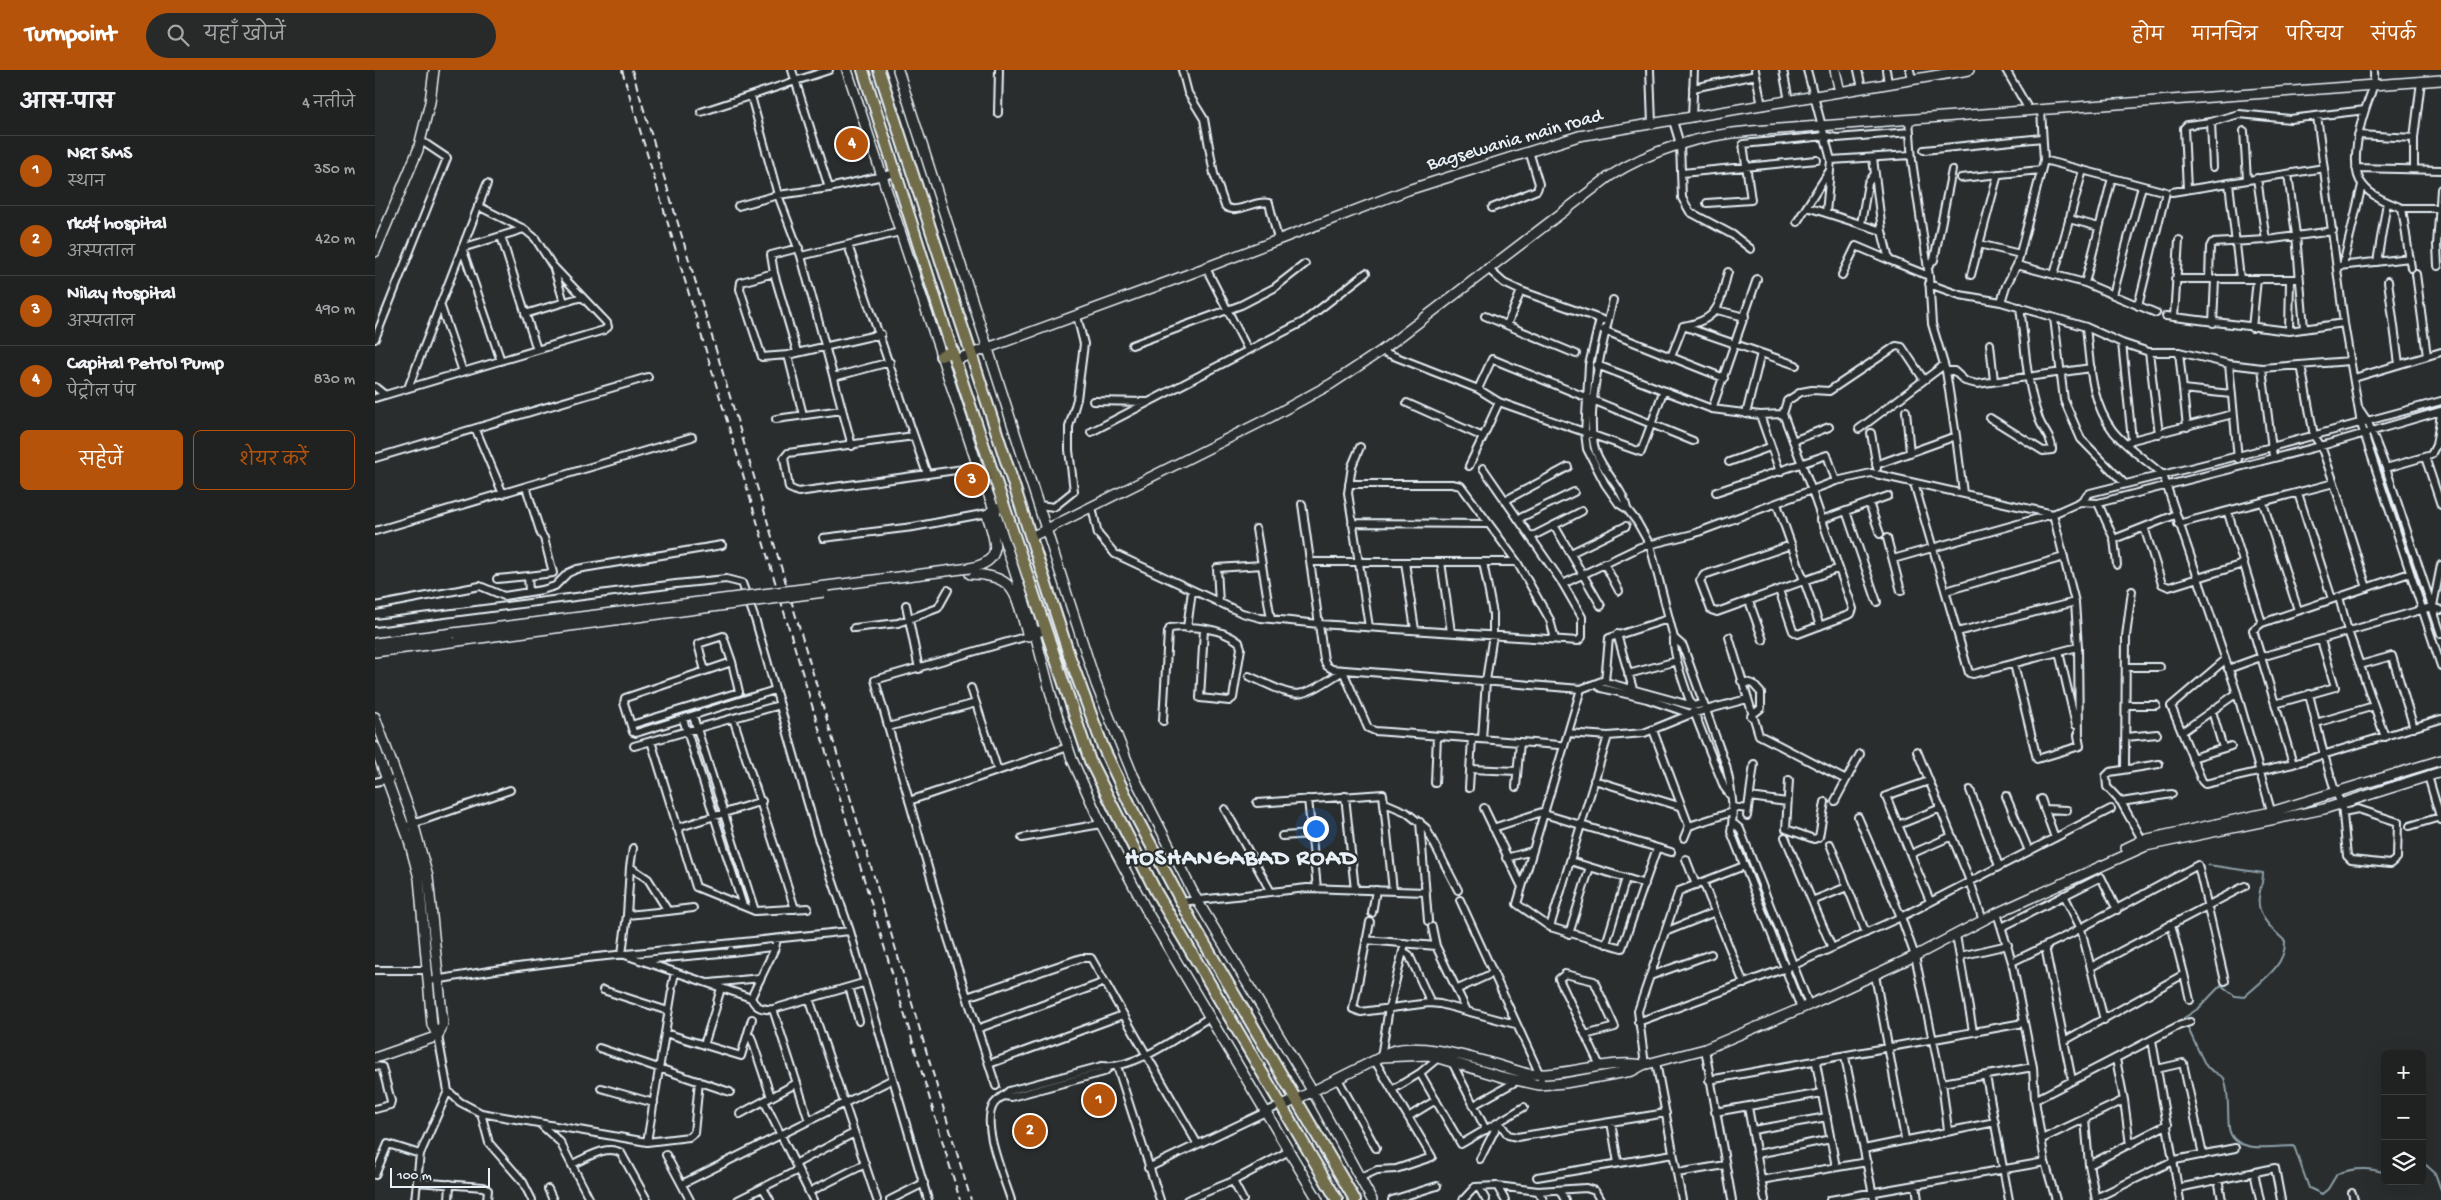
<!DOCTYPE html>
<html lang="hi">
<head>
<meta charset="utf-8">
<style>
  :root { --surface:#202222; --page:#282a2a; --text:#f1f3f6; --muted:#a2a4a5; --line:#3d3f40; --accent:#b45309 }
  body { margin:0; font-family:"Gochi Hand","Playpen Sans Deva",sans-serif; background:var(--page); color:var(--text) }
  .controls { position:absolute; right:15px; bottom:15px; display:grid; overflow:hidden; border-radius:8px; box-shadow:0 5px 20px #0002 }
  .controls button { width:45px; height:45px; display:grid; place-items:center; padding:0; border:0; border-bottom:1px solid var(--line); background:var(--surface); color:var(--text); font:25px sans-serif }
  .scale { position:absolute; left:15px; bottom:12px; width:100px; box-sizing:border-box; padding-left:5px; border:2px solid #e8f1f8; border-top:0; font-size:14px; line-height:18px; white-space:nowrap; color:#e8f1f8; -webkit-text-stroke:4px #2a2d2e; paint-order:stroke }
  .you { position:absolute; left:940px; top:758px; width:18px; height:18px; margin:-12px; border:4px solid #fff; border-radius:50%; background:#1a73e8; box-shadow:0 0 0 8px #1a73e833 }
  .badge { display:grid; place-items:center; width:32px; height:32px; border-radius:50%; background:var(--accent); color:#fff; font-size:16px; font-weight:700 }
  .pin { position:absolute; translate:-50% -50%; border:2px solid #fff; box-shadow:0 1px 5px #0006 }
  .list { margin:0; padding:0; list-style:none }
  h2 { display:flex; justify-content:space-between; align-items:center; height:65px; margin:0; padding:0 20px; font-size:21px }
  h2 small { font-size:16px; font-weight:400; color:var(--muted) }
  .list li { display:grid; grid-template-columns:32px 1fr auto; gap:15px; align-items:center; box-sizing:border-box; height:70px; padding:0 20px; border-top:1px solid var(--line) }
  .list b { display:block; font-size:19px; white-space:nowrap }
  .list p { margin:0; font-size:16px; white-space:nowrap; color:var(--muted) }
  .list em { font-size:16px; font-style:normal; color:var(--muted) }
  .actions { display:flex; gap:10px; padding:15px 20px }
  .actions a { flex:1; padding:11px 0; border:1px solid var(--accent); border-radius:8px; text-align:center; font-size:18px; color:var(--accent) }
  .actions .main { background:var(--accent); color:#fff }
  .icon { flex:none; width:28px; height:28px; fill:none; stroke:currentColor; stroke-width:2; stroke-linecap:round; stroke-linejoin:round }
  .map { position:relative; flex:none; width:2066px; height:1130px; overflow:hidden }
  header { display:flex; align-items:center; gap:30px; box-sizing:border-box; height:70px; padding:0 25px; background:var(--accent); color:#fff }
  header strong { font-size:24px }
  nav { display:flex; gap:28px; margin-inline-start:auto; font-size:18px }
  .search { width:350px; height:45px; background:var(--page); display:flex; align-items:center; gap:12px; box-sizing:border-box; padding:0 18px; border-radius:28px; color:var(--muted); font-size:19px }
  main { display:flex }
  aside { flex:1; background:var(--surface) }
  .map>svg:first-child { display:block }
  .lines { fill:none; stroke-linecap:round; stroke-linejoin:round }
  .stream { stroke:#8da0a9; stroke-width:2 }
  .street-casing { stroke:#e8f1f8; stroke-width:10 }
  .secondary-casing { stroke:#e8f1f8; stroke-width:12 }
  .primary-casing { stroke:#e8f1f8; stroke-width:14 }
  .street { stroke:#2a2d2e; stroke-width:6 }
  .secondary { stroke:#2a2d2e; stroke-width:9 }
  .primary { stroke:#716d4b; stroke-width:10 }
  .rail { stroke:#e8f1f8; stroke-width:2; stroke-dasharray:8 4; stroke-linecap:butt }
  .secondary-bridge-casing { stroke:#e8f1f8; stroke-width:12; stroke-linecap:butt }
  .secondary-bridge { stroke:#2a2d2e; stroke-width:9 }
  .labels { text-anchor:middle; dominant-baseline:central; stroke-width:4.5; stroke-linejoin:round; paint-order:stroke }
  .street-label { font-size:19px; fill:#e8f1f8; stroke:#2a2d2e }
  .district-label { font-size:24px; font-weight:bold; letter-spacing:1px; fill:#e8f1f8; stroke:#2a2d2e }
</style>
</head>
<body>
<header>
<strong>Turnpoint</strong>
<div class="search"><svg class="icon" aria-label="search" viewBox="0 0 24 24"><circle cx="10" cy="10" r="6"/><path d="M15 15l6 6"/></svg>यहाँ खोजें</div>
<nav><a>होम</a><a>मानचित्र</a><a>परिचय</a><a>संपर्क</a></nav>
</header>
<main>
<aside>
<h2>आस-पास<small>4 नतीजे</small></h2>
<ul class="list">
<li><span class="badge">1</span><div><b>NRT SMS</b><p>स्थान</p></div><em>350 m</em></li>
<li><span class="badge">2</span><div><b>rkdf hospital</b><p>अस्पताल</p></div><em>420 m</em></li>
<li><span class="badge">3</span><div><b>Nilay Hospital</b><p>अस्पताल</p></div><em>490 m</em></li>
<li><span class="badge">4</span><div><b>Capital Petrol Pump</b><p>पेट्रोल पंप</p></div><em>830 m</em></li>
</ul>
<div class="actions"><a class="main">सहेजें</a><a>शेयर करें</a></div>
</aside>
<div class="map">
<svg width="2066" height="1130" viewBox="0 0 2066 1130">
  <rect width="100%" height="100%" fill="#2a2d2e"/>
  <filter id="ink" filterUnits="userSpaceOnUse"><feTurbulence type="fractalNoise" baseFrequency=".02" numOctaves="2"/><feDisplacementMap in="SourceGraphic" scale="10" xChannelSelector="R" yChannelSelector="G"/><feConvolveMatrix kernelMatrix="1 2 1 2 8 2 1 2 1" color-interpolation-filters="sRGB"/></filter>
  <g filter="url(#ink)">
    <g class="lines">
      <path class="stream" d="M1833 795 1888 803C1888 812 1885 818 1884 827 1881 846 1898 860 1910 871 1911 896 1886 911 1869 927L1860 926 1846 915 1824 938 1809 948C1810 953 1830 995 1832 997 1837 1001 1844 1004 1849 1008 1855 1025 1852 1041 1854 1058 1858 1085 1900 1076 1919 1076L1934 1118 1947 1124 1953 1119 1962 1104C1978 1098 1994 1097 2010 1103
        M2047 1095H2051L2060 1103 2066 1120"/>
      <g class="street-casing">
        <path id="street" d="M417 0 454 118
          M807 0 813 23 829 49 839 104 850 136C860 146 881 129 894 133L903 169
          M1275 0 1277 54
          M1380 0 1387 36
          M1408 0 1414 31
          M1432 0 1456 90 1451 143
          M1483 0 1487 18
          M1511 0 1513 13
          M1535 0 1537 9
          M1631 0 1654 40
          M1999 0C2000 18 1995 24 1990 40 1984 58 1974 100 1988 115 1997 127 2014 133 2027 138L2036 198
          M1318 18 1381 5
          M376 26 403 125 426 186 477 376
          M326 42 454 0
          M623 43 624 0
          M1942 46 1969 253 1986 354 2066 596
          M1317 48 1319 0
          M1534 49 1537 91 1554 206 1557 254 1571 301 1581 366
          M1298 51 1305 74 1307 128 1315 142 1358 165 1376 179
          M1836 52 1838 97
          M1869 61 1872 110
          M1983 65 2039 68V99
          M2039 68 2046 11
          M1549 80 1667 68
          M1498 88 1507 161 1514 190 1554 206
          M1456 90 1536 85
          M1669 90 1791 122 1763 236
          M1981 98 2066 100
          M1307 103 1442 90
          M1913 104 1921 165 1929 258
          M1586 108 1666 100
          M1882 108 1891 170
          M1854 113 1865 209
          M1812 119 1809 58 1812 55 1836 52 1864 44 1915 49 1990 40
          M1797 122 1949 98
          M1332 133 1376 130 1368 74 1451 66 1462 68 1535 62
          M363 136 403 125 454 118 521 103
          M1432 137 1507 161
          M1117 138 1162 120 1164 114 1154 81
          M2027 138H2064
          M1694 149 1724 157
          M1422 152 1455 100
          M1486 154 1493 113 1499 105
          M126 166 162 280
          M1604 174 1645 184
          M473 175 552 404
          M426 186 525 162
          M2002 192 2012 132
          M1642 195 1710 213 1781 243
          M1968 195 1987 115
          M1964 196 2035 188
          M2063 196 2062 175 2066 119
          M1553 197 1559 190 1577 100
          M831 198 873 280
          M1112 198 1129 213 1146 221 1228 250
          M179 199 189 232
          M399 203 396 185 424 178
          M2041 204 2052 286
          M1467 205 1481 176 1514 190
          M1596 205 1623 104
          M1679 205 1708 100
          M1800 209H1924
          M1834 209 1835 177 1837 173 1891 170 1958 161
          M2013 211 2024 294
          M1710 213 1737 108
          M1554 214 1585 225 1626 232 1711 257 1747 273 1774 282H1804L1854 294 1887 298 1975 291
          M1738 225 1767 116
          M1238 230C1229 268 1208 346 1221 382 1229 403 1248 418 1252 439
          M1626 232 1631 216 1642 195 1669 90 1666 40
          M65 234 88 302
          M1342 240 1370 247
          M150 244 207 227
          M1110 246 1201 284
          M1791 246 1914 261 1969 253
          M1799 247 1804 170
          M1679 248 1689 330 1706 369 1750 414
          M1225 249 1214 295 1210 363 1212 379 1230 414 1244 434 1252 439 1262 452 1275 475 1299 568C1296 595 1338 687 1349 717L1355 725
          M1838 253 1840 209
          M1132 255 1146 221
          M1308 256 1421 295
          M1711 257C1715 292 1715 331 1738 361 1751 377 1772 391 1788 405L1862 623 1897 744
          M1877 258 1882 209
          M1228 260 1349 308
          M1914 261 1915 210
          M0 269 72 88 45 70
          M1747 273 1757 370
          M1615 274 1619 311
          M757 275 866 235 899 218 930 194
          M1006 281 1103 319 1124 332 1266 382 1288 322
          M422 282 399 203 366 212 365 219 387 287 413 285 506 264
          M1774 282 1784 364
          M1804 282 1812 357
          M413 285 428 345
          M1296 287 1308 256C1345 250 1344 234 1353 202
          M126 291 87 178 149 159
          M1854 294 1863 389
          M1222 295 1337 339 1385 345 1408 344
          M1926 295 1939 366 1946 376 1959 413 1992 518
          M1887 298 1898 387
          M1571 301H1579L1590 311 1602 314 1716 298
          M459 307 515 292
          M1979 308 2066 282
          M0 317 10 325 0 328
          M33 318 112 114
          M1103 319 1117 289 1318 371
          M1808 319 1856 324
          M10 325 229 260 233 257 232 253 177 195 160 168 149 159 103 136
          M718 331 772 332
          M1032 333 1108 367 1124 332
          M1337 339 1382 209
          M1985 340 1993 352 2011 398 2066 564
          M1531 341 1535 383
          M1371 344 1386 283
          M1385 345 1405 402
          M1615 348 1668 381 1677 380C1678 369 1667 359 1664 349 1651 314 1650 274 1645 237
          M401 349 467 340
          M1484 359 1569 295
          M101 360 128 424
          M716 362 928 252 991 203
          M1496 363 1502 398
          M539 366 413 383 409 388 414 418 423 422 603 397
          M1418 371 1454 357
          M1752 374 1757 370 1858 344
          M985 377 977 396 973 423 994 557
          M2050 387 2066 435
          M0 388 273 307
          M1354 392 1395 377
          M1501 395 1581 366 1588 423
          M1094 396 1108 367
          M2011 398 2056 385 2061 375 2066 344
          M1539 413 1594 603 1598 604 1703 577
          M974 414H1077L1086 416 1142 492 1175 550 1180 569
          M151 417 166 464 169 468 178 503 153 506 154 522
          M1341 422 1452 385 1461 411
          M1923 423 1957 529
          M1131 430 1193 397
          M1705 432 1723 433 1946 376 2066 341
          M1494 433 1505 464
          M1723 433 1739 469 1742 495
          M1888 433 1923 540
          M927 434 949 590 952 596 957 599 1206 619 1227 611 1318 636 1327 634
          M1402 434 1445 556
          M664 435 679 437 699 421 694 380V357L702 329 709 274 702 246
          M717 437 723 464 740 484 867 543 886 548 944 554 1203 571 1207 567V547L1188 514 1108 398
          M1471 441 1502 532
          M1853 443 1887 553
          M1143 449 1199 422
          M1446 450 1513 426
          M977 453 1114 454
          M1803 454 1959 413
          M1179 455 1226 536
          M1769 457 1787 514 1794 517 1868 494
          M881 459 896 549
          M0 461 317 367
          M1156 467 1207 441
          M448 468 538 457 613 443
          M1512 468 1526 521
          M1739 469 1800 445
          M1416 475 1329 505 1325 511 1336 540 1342 542 1462 499
          M1196 483 1251 456
          M1518 489 1678 444 1705 432 1715 423 1863 386 2066 331
          M936 492H1142
          M1030 492 1040 560
          M1066 492 1076 562
          M1229 493 1244 521
          M122 509 153 506
          M1188 514 1265 477 1318 464 1461 411 1496 403 1678 444 1700 532 1703 577 1704 667
          M1404 520 1418 561 1423 564 1476 544 1478 539 1437 421 1408 344 1412 331 1426 322 1437 320 1454 321 1521 276 1527 277 1549 310
          M1571 521 1689 487
          M1964 527 1973 561 2010 667
          M1374 531 1388 570
          M844 533 842 498 887 495
          M531 535 544 599
          M0 536 105 516 129 526 167 520 180 516 193 503 202 499 347 475
          M2058 536 2066 495
          M0 553 301 514 351 509 367 513 381 552 442 765 475 861 553 1130
          M479 558 523 553 563 538 573 520
          M812 558 817 521
          M1582 562 1700 532
          M1242 564 1258 619
          M1354 567 1384 665 1471 710
          M1299 568 1308 576 1351 696C1356 716 1360 741 1356 762L1426 938
          M1684 582 1701 655
          M1850 590 1796 636 1827 711 1830 714 1918 694 2066 649
          M357 592 250 628 249 633 258 662 261 663 400 620
          M1639 594 1662 689 1705 676 1703 665
          M1985 595 2017 586 2039 658
          M1751 597H1785
          M1853 599 1886 587 2049 539 2057 537 2066 540
          M1253 604 1302 591
          M874 606C925 629 920 632 968 601L993 658 1000 661 1184 675
          M1366 611 1378 614 1386 623V638L1376 646
          M1230 612 1234 568 1293 549
          M1220 614 1226 618 1272 629 1316 644
          M596 618 623 701
          M1206 619 1142 834 1175 857 1247 878 1282 778
          M1934 624 1949 685 1961 724 1967 734 1972 786 1976 790 2015 794 2022 788 2023 752 1983 739 1968 742
          M1900 634 1960 617 1946 570
          M1751 635H1781
          M1837 641 1848 678
          M318 646 380 841
          M358 648 420 839
          M308 649 368 836
          M788 651 793 562 795 558C817 555 846 558 864 572L866 578 858 628 854 631 825 628 829 559
          M1941 653 1999 636
          M256 655 364 622 357 592 348 566 323 574 330 601
          M513 657 601 633
          M1278 660 1314 756
          M1807 662 1862 623
          M1193 663 1233 666 1269 663 1316 644 1372 629
          M1751 667 1782 664
          M1107 669 1111 611 1118 564V544L1108 492
          M276 671 321 817 380 841 433 838
          M259 676 405 635
          M1542 681 1595 811 1608 851
          M1817 688 1856 676
          M1918 694 1878 560 1887 553 2035 503
          M1095 699 1142 701
          M1750 699 1751 566 1757 521
          M2053 706 2066 750
          M1219 710 1307 737
          M1414 710 1411 759 1439 769 1444 767 1450 732
          M1554 711 1511 726 1555 831
          M0 712 15 709
          M1060 713 1062 666
          M1141 717 1145 672
          M1094 718 1097 668
          M1595 720 1624 796
          M970 726 980 820
          M1631 726 1654 781
          M1375 727 1412 732
          M933 729 942 818
          M1666 729 1680 768
          M534 731 693 677
          M1460 731 1485 684
          M1746 732 1797 724
          M882 733 1008 724 1018 821
          M1010 733 1031 742 1051 758 1083 820
          M1357 737 1373 739
          M1109 738 1146 815
          M850 739 896 822
          M1669 739 1692 740
          M1169 744 1296 782
          M1372 746 1379 694
          M1483 747 1526 847 1540 886 1567 1013 1573 1060
          M1045 752 1053 851
          M1358 753 1365 759 1434 935
          M1523 755 1566 738
          M2035 756 2065 747
          M29 757 135 720
          M302 758 387 731
          M1118 758 1170 741
          M907 766 936 764
          M1410 767 1457 878
          M647 768 726 754
          M1309 768 1314 756 1357 742
          M1769 773 1746 732 1732 717 1731 706 1735 702 1784 694
          M1455 774 1491 863
          M258 778 255 797 273 809 293 841 318 838
          M1536 784 1577 766
          M1131 788 1157 781
          M1311 789 1321 815
          M1195 791 1270 814
          M255 797 252 845 293 841
          M1328 812 1369 914
          M1689 825 1706 859 1729 950
          M1085 830 1165 1005 1167 1015
          M1437 831 1472 817
          M806 832 932 818 1051 822
          M997 843 1001 820
          M1622 843 1637 892 1658 997 1660 1030 1670 1092 1681 1130
          M252 845 247 884 376 928C380 937 388 940 398 939L488 913
          M995 852 978 939 986 942 1054 933 1065 934 1140 954
          M1057 857 1061 876
          M1175 857 1233 666
          M1627 857 1726 807 1742 840
          M1290 862 1340 842
          M1194 864 1215 797
          M1581 865 1598 961
          M991 870 1061 876 1092 941
          M1231 874 1251 808
          M1670 877 1697 1010
          M356 880 357 882 396 877 400 878 402 869
          M1028 881 1034 885 1056 933
          M1585 886 1633 875
          M268 890 357 882
          M1637 892 1693 865 1823 795 1850 911
          M1716 897 1870 816
          M0 900H52
          M1809 904 1815 930
          M1500 905 1530 1069
          M1275 906 1336 884
          M54 911 120 900 212 888 475 861
          M335 913 386 908
          M297 916 300 903
          M474 917 484 951
          M1083 919 1118 903
          M228 920 293 941
          M592 927 706 888H716L822 1073
          M376 928 400 878
          M434 928 502 1130
          M342 932 346 918
          M398 939 434 1051
          M1263 952 1419 895 1526 847 1736 739
          M602 959 730 912
          M290 963 366 986 377 949
          M1210 965 1240 957 1219 911 1190 904 1184 909 1225 996
          M63 966 73 1021 85 1032 106 1043 272 1072 314 1067 319 1063 324 1011
          M376 967 396 1027
          M1777 970 1805 1130
          M1689 971 1809 904 1796 854
          M329 975 341 937
          M224 978 355 1022
          M1330 979 1357 1130
          M1006 987 1014 938 1030 873
          M1470 987 1499 1130
          M1741 989 1749 1030 1755 1075
          M1077 992 1111 1060
          M1281 992 1307 1130
          M1441 993 1461 1097
          M614 994 748 945
          M1270 995 1263 941 1304 821 1369 796
          M0 996 7 997 16 1031 15 1035 0 1039
          M742 996 785 1130
          M1782 999 1808 993 1828 1085
          M1045 1003 1086 1074 1149 1037
          M1611 1006 1634 1130
          M963 1009 1001 1078
          M1334 1010 1648 953
          M1567 1013 1658 997
          M621 1016 573 868 500 610 653 566
          M226 1018 279 1033
          M1017 1020 1045 1003 1063 988
          M628 1026 636 1027 729 1002 735 997
          M1660 1030 1803 956 1815 952
          M389 1031 438 1130
          M1099 1035 1142 1011
          M1373 1037 1390 1130
          M1340 1042 1447 1023
          M106 1043 114 1073 148 1112 157 1130
          M365 1044 422 1013
          M1033 1047 1061 1030
          M1710 1049 1714 1095 1721 1130
          M1236 1052 1243 1093
          M164 1053 185 1072 215 1130
          M1378 1060 1452 1047
          M1667 1069 1749 1030
          M272 1072 297 921
          M1489 1079 1620 1052
          M1382 1084 1456 1069
          M291 1085 315 1130
          M1105 1089 1124 1052 1133 1065 1142 1067 1291 1043
          M197 1094C212 1088 231 1074 246 1083L272 1130
          M420 1094 479 1063
          M1714 1095 1793 1054
          M773 1098 899 1038
          M1879 1102 1885 1130
          M1302 1103 1350 1095
          M0 1105 13 1074 45 1084
          M1162 1107 1298 1084
          M984 1108 1002 1100 1021 1099 1057 1087 1000 991
          M1843 1109 1847 1130
          M1386 1110 1492 1092
          M858 1111 868 1130
          M42 1112 108 1117 113 1120 112 1130
          M307 1114 518 1009
          M1541 1115 1543 1130
          M1122 1116 1130 1130
          M388 1118 395 1130
          M1104 1118 1111 1130
          M1803 1118 1900 1098 1906 1130
          M173 1119 178 1130
          M1163 1121 1168 1130
          M1185 1121 1190 1130
          M434 1122 490 1094
          M1977 1123 1979 1130
          M1721 1128 1800 1090 1860 1078
          M40 1130 45 1084 73 1021
          M74 1130 75 1114
          M363 1130 423 1100
          M515 1130 549 1113
          M636 1130C629 1107 605 1054 619 1034 623 1029 629 1025 634 1021L727 996C761 1000 806 964 835 947
          M812 1130 858 1111 914 1081
          M1017 1130 1062 1116
          M1088 1130 1100 1117 1122 1116 1163 1121 1211 1118 1220 1121 1225 1130
          M1455 1130 1670 1092"/>
      </g>
      <g class="secondary-casing">
        <path id="secondary" d="M472 0 603 397 619 439 625 437
          M523 0 721 614 757 703 822 830 938 1022 997 1130
          M1460 0 1465 22
          M0 182 43 80 55 32 59 0
          M580 290 801 209 1033 120 1204 66 1594 0
          M656 467 894 348 956 314 1006 281 1235 106C1278 79 1326 65 1377 61L2066 10
          M595 498C630 491 620 471 612 445L619 439 660 564 679 636 697 689 726 754 774 845 943 1130
          M595 504C644 505 640 527 653 566L665 561
          M0 573 78 563
          M0 582 83 571
          M0 647 36 745 53 807 68 954 63 966 0 988
          M0 677 33 767 44 808 57 955 63 966
          M1751 778 1768 770 1896 742 2066 690
          M1006 987 1053 985 1127 1007 1164 1015 1190 1013 1257 1001 1268 995 1330 979 1434 935 1540 886 1622 843 1771 776 1949 739 2066 702
          M908 1036 1006 987C1033 963 1120 995 1153 1004 1192 1007 1230 989 1268 995"/>
      </g>
      <g class="primary-casing">
        <path id="primary" d="M488 0 580 290 715 691 781 822 962 1130
          M504 0 695 588 728 677 757 739 817 852 980 1130
          M566 286 578 281"/>
      </g>
      <use href="#street" class="street"/>
      <use href="#secondary" class="secondary"/>
      <use href="#primary" class="primary"/>
      <path class="rail" d="M247 0 585 1130
        M257 0 596 1130"/>
      <g class="secondary-bridge-casing">
        <path id="secondary-bridge" d="M78 563 595 498
          M83 571 449 522"/>
      </g>
      <use href="#secondary-bridge" class="secondary-bridge"/>
    </g>
  </g>
  <g class="labels">
    <g class="street-label">
      <text transform="translate(1140 71) rotate(-16)">Bagsewania main road</text>
    </g>
    <g class="district-label">
      <text x="866" y="789">HOSHANGABAD ROAD</text>
    </g>
  </g>
</svg>
<div class="controls">
<button>+</button>
<button>−</button>
<button><svg class="icon" aria-label="layers" viewBox="0 0 24 24"><path d="M12 4l9 5-9 5-9-5zM3 14l9 5 9-5"/></svg></button>
</div>
<div class="scale">100 m</div>
<div class="you"></div>
<div class="pin badge" style="left:724px;top:1030px">1</div>
<div class="pin badge" style="left:655px;top:1061px">2</div>
<div class="pin badge" style="left:597px;top:410px">3</div>
<div class="pin badge" style="left:477px;top:74px">4</div>
</div>
</main>
</body>
</html>
